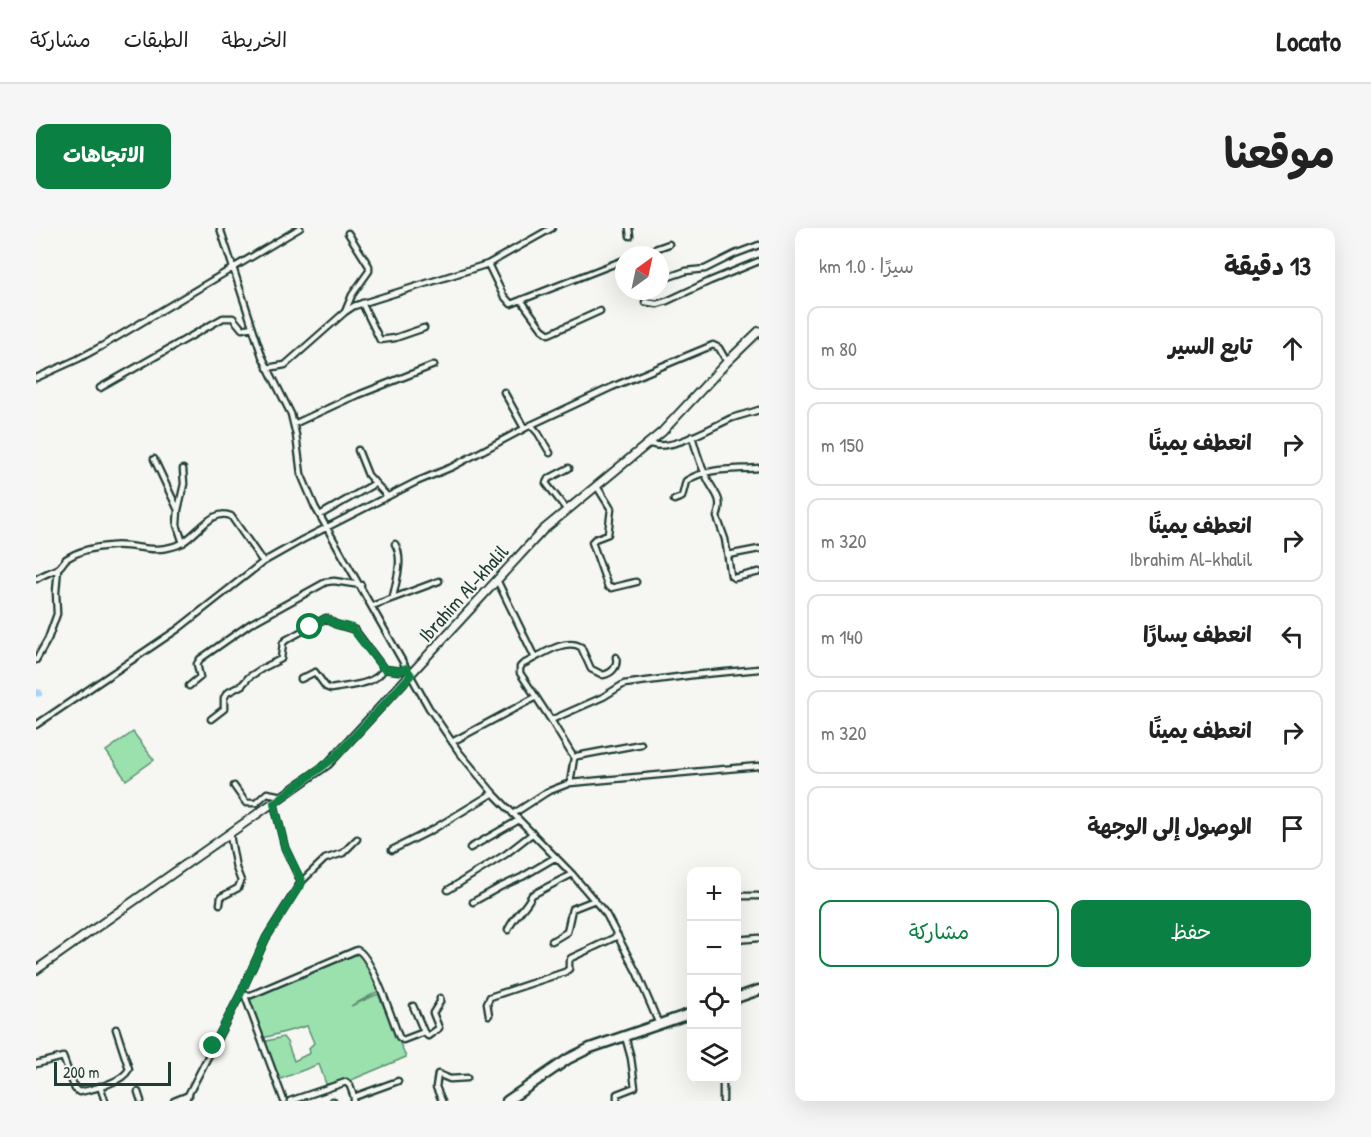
<!DOCTYPE html>
<html lang="ar">
<head>
<meta charset="utf-8">
<style>
  :root { --surface:#fff; --page:#f6f6f6; --text:#222; --muted:#767676; --line:#e0e0e0; --accent:#0b8043 }
  body { margin:0; font-family:"Patrick Hand","Playpen Sans Arabic",sans-serif; background:var(--page); color:var(--text); direction:rtl }
  .controls { position:absolute; right:18px; bottom:18px; display:grid; overflow:hidden; border-radius:12px; box-shadow:0 6px 24px #0002 }
  .controls button { width:54px; height:54px; display:grid; place-items:center; padding:0; border:0; border-bottom:2px solid var(--line); background:var(--surface); color:var(--text); font:30px sans-serif }
  .compass { position:absolute; left:579px; top:18px; width:54px; height:54px; border-radius:50%; background:var(--surface); box-shadow:0 6px 24px #0002; rotate:33deg }
  .scale { position:absolute; left:18px; bottom:15px; width:117px; box-sizing:border-box; padding-left:6px; border:3px solid #1f3d34; border-top:0; font-size:16px; line-height:21px; white-space:nowrap; color:#1f3d34; -webkit-text-stroke:4px #f6f6f2; paint-order:stroke }
  .stop { position:absolute; width:18px; height:18px; margin:-14px; border:4px solid #0b8043; border-radius:50%; background:#fff }
  .stop.end { background:#0b8043; border-color:#fff; box-shadow:0 2px 6px #0008 }
  .list { margin:0; padding:0; list-style:none }
  h2 { display:flex; justify-content:space-between; align-items:center; height:78px; margin:0; padding:0 24px; font-size:26px }
  h2 small { font-size:20px; font-weight:400; color:var(--muted) }
  .list li { display:grid; grid-template-columns:39px 1fr auto; gap:18px; align-items:center; box-sizing:border-box; height:84px; margin:0 12px 12px; padding:0 12px; border:2px solid var(--line); border-radius:12px }
  .list b { display:block; font-size:22px; white-space:nowrap }
  .list p { margin:0; font-size:20px; white-space:nowrap; color:var(--muted) }
  .list em { font-size:20px; font-style:normal; color:var(--muted) }
  .actions { display:flex; gap:12px; padding:18px 24px }
  .actions a { flex:1; padding:14px 0; border:2px solid var(--accent); border-radius:12px; text-align:center; font-size:21px; color:var(--accent) }
  .actions .main { background:var(--accent); color:#fff }
  .icon { flex:none; width:33px; height:33px; fill:none; stroke:currentColor; stroke-width:2; stroke-linecap:round; stroke-linejoin:round }
  .map { position:relative; flex:none; width:723px; height:873px; overflow:hidden; direction:ltr; border-radius:12px }
  header { display:flex; align-items:center; gap:36px; box-sizing:border-box; height:84px; padding:0 30px; background:var(--surface); border-bottom:2px solid var(--line) }
  header strong { font-size:28px }
  nav { display:flex; gap:33px; margin-inline-start:auto; font-size:21px }
  .intro { display:flex; align-items:center; justify-content:space-between; box-sizing:border-box; height:144px; padding:0 36px }
  h1 { margin:0; font-size:42px }
  .button { padding:15px 27px; border-radius:12px; background:var(--accent); color:#fff; font-size:21px; font-weight:700 }
  main { display:flex; gap:36px; padding:0 36px }
  aside { flex:1; background:var(--surface); border-radius:12px; box-shadow:0 6px 24px #0002 }
  .map>svg:first-child { display:block }
  .green { fill:#9be1ae; stroke:#5d8f71; stroke-width:1.5 }
  .lines { fill:none; stroke-linecap:round; stroke-linejoin:round }
  .river { stroke:#abd3f5; stroke-width:7 }
  .street-casing { stroke:#1f3d34; stroke-width:9 }
  .secondary-casing { stroke:#1f3d34; stroke-width:11 }
  .highway-casing { stroke:#1f3d34; stroke-width:13 }
  .street { stroke:#f6f6f2; stroke-width:4.5 }
  .secondary { stroke:#f6f6f2; stroke-width:7 }
  .highway { stroke:#f6f6f2; stroke-width:8 }
  .route { stroke:#0b8043; stroke-width:8 }
  .labels { text-anchor:middle; dominant-baseline:central; stroke-width:4.5; stroke-linejoin:round; paint-order:stroke }
  .street-label { font-size:20px; fill:#1f3d34; stroke:#f6f6f2 }
</style>
</head>
<body>
<header>
<strong>Locato</strong>
<nav><a>الخريطة</a><a>الطبقات</a><a>مشاركة</a></nav>
</header>
<div class="intro"><h1>موقعنا</h1><a class="button">الاتجاهات</a></div>
<main>
<aside>
<h2>13 دقيقة<small>سيرًا · 1.0 km</small></h2>
<ul class="list">
<li><svg class="icon" aria-label="ahead" viewBox="0 0 24 24"><path d="M12 20V5M6 11l6-6 6 6"/></svg><div><b>تابع السير</b></div><em>80 m</em></li>
<li><svg class="icon" aria-label="right" viewBox="0 0 24 24"><path d="M7 20v-9h11M14 6l5 5-5 5"/></svg><div><b>انعطف يمينًا</b></div><em>150 m</em></li>
<li><svg class="icon" aria-label="right" viewBox="0 0 24 24"><path d="M7 20v-9h11M14 6l5 5-5 5"/></svg><div><b>انعطف يمينًا</b><p>Ibrahim Al-khalil</p></div><em>320 m</em></li>
<li><svg class="icon" aria-label="left" viewBox="0 0 24 24"><path d="M17 20v-9H6M10 6l-5 5 5 5"/></svg><div><b>انعطف يسارًا</b></div><em>140 m</em></li>
<li><svg class="icon" aria-label="right" viewBox="0 0 24 24"><path d="M7 20v-9h11M14 6l5 5-5 5"/></svg><div><b>انعطف يمينًا</b></div><em>320 m</em></li>
<li><svg class="icon" aria-label="arrive" viewBox="0 0 24 24"><path d="M6 21V4h12l-3 4 3 4H6"/></svg><div><b>الوصول إلى الوجهة</b></div></li>
</ul>
<div class="actions"><a class="main">حفظ</a><a>مشاركة</a></div>
</aside>
<div class="map">
<svg width="723" height="873" viewBox="0 0 723 873">
  <rect width="100%" height="100%" fill="#f6f6f2"/>
  <filter id="ink" filterUnits="userSpaceOnUse"><feTurbulence type="fractalNoise" baseFrequency=".0167" numOctaves="2"/><feDisplacementMap in="SourceGraphic" scale="12" xChannelSelector="R" yChannelSelector="G"/><feConvolveMatrix kernelMatrix="1 2 1 2 8 2 1 2 1" color-interpolation-filters="sRGB"/></filter>
  <g filter="url(#ink)">
    <path class="green" d="M97 504 118 532 90 552 70 523Z
      M324 725 343 763 315 778 342 766 370 829 313 853 290 856 283 836 242 852 230 816 231 813 247 809 251 814 258 833 274 825 273 820 278 815 271 798 227 810 213 770Z"/>
    <g class="lines">
      <path class="river" d="M0 465H3"/>
      <g class="street-casing">
        <path id="street" d="M184 0 226 128 255 186 260 207 265 246 279 279 393 480 423 524 457 565 536 646 570 686 601 745 623 796
          M593 0 594 8
          M602 27 633 16
          M452 36 467 67 475 76 588 32
          M624 52 650 43 669 41 699 26 723 17
          M485 72 506 101 513 106 564 83
          M609 74 621 76 631 73 674 53 723 33
          M326 75 344 112 359 110 388 100
          M309 84 316 67 333 43V38L312 5
          M231 140 249 137 309 84 318 78 452 36 516 0
          M0 150 42 131 66 118 264 0
          M64 160 187 90H197L206 101 216 99
          M468 164 488 200
          M258 196 312 171 398 137
          M495 197 502 205 514 225
          M656 208C660 222 664 237 671 250 678 266 688 269 681 289L689 311 695 348 698 350 723 344
          M613 215C632 226 677 198 696 190 705 187 714 185 723 182
          M322 222 332 247 351 268
          M118 231 142 282 141 297 147 315
          M560 257 575 281 572 306 559 311 556 314 572 359 575 360 600 354
          M638 272 646 269 650 253C671 239 699 242 723 240
          M530 281 510 255 512 251 533 240
          M142 282 148 256 147 241
          M284 287 338 256
          M692 327 723 321
          M0 351C7 347 14 344 21 341 25 339 27 334 30 331 42 323 60 319 74 318 101 315 113 327 142 317 160 310 175 279 195 288L227 334
          M461 352 499 430
          M357 369C360 353 368 331 359 316
          M336 378 403 353
          M0 432 12 411 21 386 20 364 22 340
          M265 451 279 444 290 459 295 461C313 457 338 458 348 441
          M153 458 164 449 161 436 164 431 214 396 290 354 298 353 325 357
          M500 469 515 492 567 469 588 456 657 447 723 441
          M175 491 188 481V470L191 465 206 457 213 449 227 440 245 431 247 415 250 412 290 390 299 396 319 402 348 441 364 443 370 440
          M515 492 538 530
          M0 497 142 401 227 334 266 312 380 254 416 239 495 197 576 159 677 117 683 120 691 134
          M416 514 500 469 484 445V439L487 436C503 429 528 409 545 419L555 441 567 447C577 445 582 438 580 429
          M534 555 538 530 541 528 605 516
          M198 558 210 575H220L231 565 246 568
          M477 586 511 564 534 555 723 538
          M434 620 483 592
          M356 622 396 602 457 565
          M265 654 289 631 307 625 321 611
          M412 662 470 626 497 605
          M700 668H723
          M437 674 464 659 486 649 520 629
          M184 676 185 669 202 660 205 653 200 640 194 607
          M472 702C478 688 490 680 496 667L536 646
          M700 712 723 710
          M516 713 531 704 536 681 559 672
          M204 767H215L321 722C335 726 357 793 363 809L367 812 388 804 377 778
          M209 768 248 873
          M453 787 451 775 454 769 529 744 533 741V733L535 730 582 708
          M388 804 392 808 403 800 397 785 404 774V770
          M0 836 27 829 39 861 43 864C58 861 86 855 93 841L80 801
          M64 858 69 873
          M102 864 105 873
          M138 873 153 867
          M149 873 204 767 230 710 265 654 249 620 238 575
          M254 873 310 854 314 858 318 869
          M296 873H297
          M318 873V869L362 853
          M406 873 400 859 402 846 414 851 431 850
          M581 873V866L599 859 595 830 589 808
          M687 873V850"/>
      </g>
      <g class="secondary-casing">
        <path id="secondary" d="M0 742 292 536 507 302 626 204 691 134 723 103"/>
      </g>
      <g class="highway-casing">
        <path id="highway" d="M700 770 723 762
          M471 873 532 831 554 820 656 785"/>
      </g>
      <use href="#street" class="street"/>
      <use href="#secondary" class="secondary"/>
      <use href="#highway" class="highway"/>
    </g>
  </g>
  <g class="lines" filter="url(#ink)">
    <path class="route" d="M177 818 204 767 230 710 266 654 249 620 238 575 299 529 375 447 370 440 364 443 348 441 316 400 299 396 290 390 274 399"/>
  </g>
  <g class="labels">
    <g class="street-label">
      <text transform="translate(427 365) rotate(-48)">Ibrahim Al-khalil</text>
    </g>
  </g>
</svg>
<div class="controls">
<button>+</button>
<button>−</button>
<button><svg class="icon" aria-label="locate" viewBox="0 0 24 24"><circle cx="12" cy="12" r="6"/><path d="M12 2v4M12 18v4M2 12h4M18 12h4"/></svg></button>
<button><svg class="icon" aria-label="layers" viewBox="0 0 24 24"><path d="M12 4l9 5-9 5-9-5zM3 14l9 5 9-5"/></svg></button>
</div>
<svg class="compass" viewBox="-18 -18 36 36"><path d="M0-13l5 13h-10z" fill="#e53935"/><path d="M0 13l5-13h-10z" fill="#767676"/></svg>
<div class="scale">200 m</div>
<div class="stop" style="left:274px;top:399px"></div>
<div class="stop end" style="left:177px;top:818px"></div>
</div>
</main>
</body>
</html>
